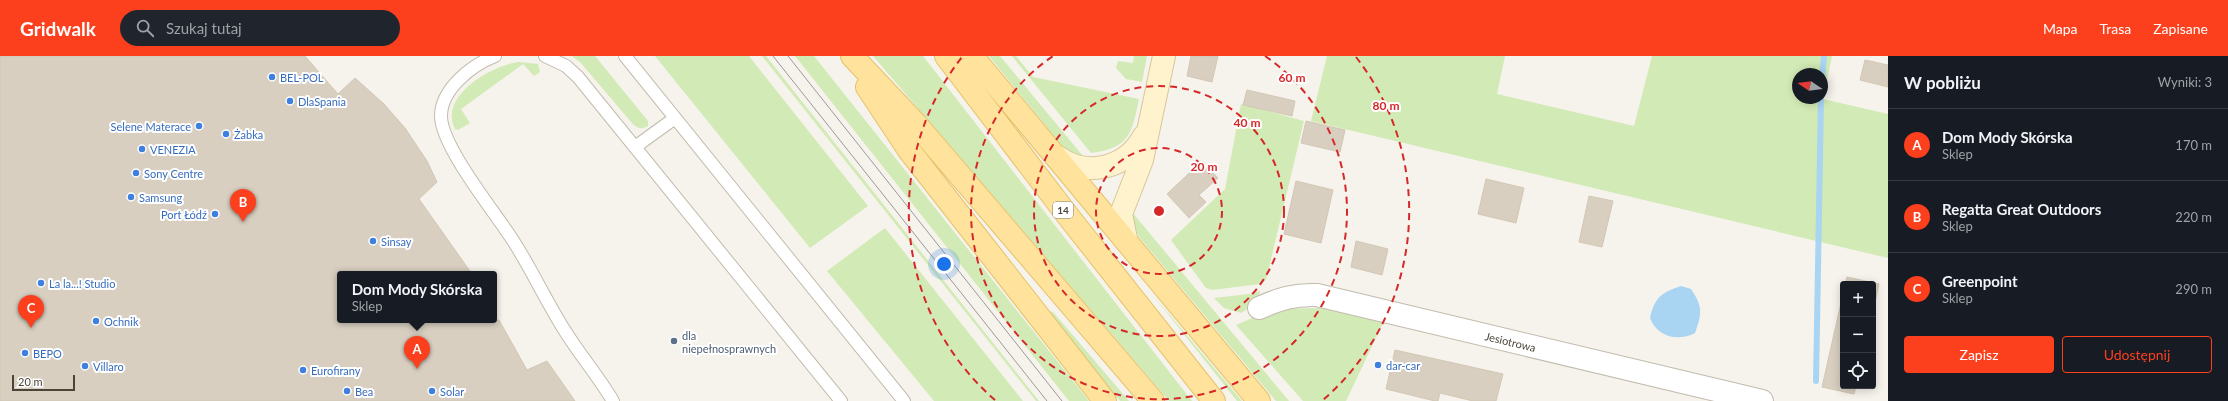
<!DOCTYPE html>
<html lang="pl">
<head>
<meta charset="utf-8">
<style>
  :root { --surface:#171b24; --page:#20242c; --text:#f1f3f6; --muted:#9ea1a6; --line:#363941; --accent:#fc3f1d }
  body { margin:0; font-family:Lato,sans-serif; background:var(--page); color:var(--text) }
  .controls { position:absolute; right:12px; bottom:12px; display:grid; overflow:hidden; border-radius:4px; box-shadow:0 2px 10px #0003 }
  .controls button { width:36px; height:36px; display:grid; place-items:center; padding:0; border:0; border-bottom:1px solid var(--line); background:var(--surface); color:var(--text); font:20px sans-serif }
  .compass { position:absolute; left:1792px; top:12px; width:36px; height:36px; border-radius:50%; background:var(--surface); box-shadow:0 2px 10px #0003; rotate:283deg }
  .scale { position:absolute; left:12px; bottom:10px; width:63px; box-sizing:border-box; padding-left:4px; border:2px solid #4b4439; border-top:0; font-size:11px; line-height:14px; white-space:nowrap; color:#4b4439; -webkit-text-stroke:3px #fff; paint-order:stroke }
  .you { position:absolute; left:944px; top:208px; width:14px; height:14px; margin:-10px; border:3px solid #fff; border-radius:50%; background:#1a73e8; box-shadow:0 0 0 6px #1a73e833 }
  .badge { display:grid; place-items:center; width:26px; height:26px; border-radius:50%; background:var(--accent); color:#fff; font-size:13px; font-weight:700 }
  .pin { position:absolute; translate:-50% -33px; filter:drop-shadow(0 1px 2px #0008) }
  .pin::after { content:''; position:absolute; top:21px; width:14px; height:12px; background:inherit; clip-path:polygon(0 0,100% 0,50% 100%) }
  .popup { position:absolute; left:337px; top:215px; width:160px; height:52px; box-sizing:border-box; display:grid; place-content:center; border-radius:4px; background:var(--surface); filter:drop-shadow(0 1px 3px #0005); font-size:13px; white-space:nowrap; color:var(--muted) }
  .popup b { font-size:15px; color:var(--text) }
  .popup::after { content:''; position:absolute; left:50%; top:100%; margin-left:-8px; border:8px solid transparent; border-top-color:var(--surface) }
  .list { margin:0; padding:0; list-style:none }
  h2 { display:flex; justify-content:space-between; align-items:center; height:52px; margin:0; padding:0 16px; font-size:17px }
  h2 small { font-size:13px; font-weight:400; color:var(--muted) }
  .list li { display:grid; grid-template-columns:26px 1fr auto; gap:12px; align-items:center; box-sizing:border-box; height:72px; padding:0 16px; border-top:1px solid var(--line) }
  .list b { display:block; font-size:15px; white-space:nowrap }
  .list p { margin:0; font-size:13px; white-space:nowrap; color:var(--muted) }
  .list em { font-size:13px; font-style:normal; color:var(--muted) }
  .actions { display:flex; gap:8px; padding:12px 16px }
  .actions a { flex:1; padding:9px 0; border:1px solid var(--accent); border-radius:4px; text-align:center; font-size:14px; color:var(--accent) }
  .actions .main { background:var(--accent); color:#fff }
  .icon { flex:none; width:22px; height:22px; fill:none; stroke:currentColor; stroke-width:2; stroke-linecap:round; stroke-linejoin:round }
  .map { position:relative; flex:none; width:1888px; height:345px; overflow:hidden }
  header { display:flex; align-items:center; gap:24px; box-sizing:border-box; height:56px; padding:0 20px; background:var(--accent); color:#fff }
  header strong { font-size:19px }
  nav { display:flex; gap:22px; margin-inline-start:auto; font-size:14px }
  .search { width:280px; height:36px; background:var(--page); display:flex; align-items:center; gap:10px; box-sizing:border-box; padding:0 14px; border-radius:22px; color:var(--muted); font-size:15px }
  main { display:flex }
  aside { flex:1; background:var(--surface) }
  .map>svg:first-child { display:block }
  .green { fill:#d2eab5; fill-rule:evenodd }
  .water { fill:#a9d4f2 }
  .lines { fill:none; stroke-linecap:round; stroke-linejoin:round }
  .stream { stroke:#a9d4f2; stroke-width:6 }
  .building { fill:#d8cfc1; stroke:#d3c7b4 }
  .lane-casing { stroke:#c2bbae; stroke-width:14 }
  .street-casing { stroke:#c2bbae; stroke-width:24 }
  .secondary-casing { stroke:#d6c79b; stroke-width:24 }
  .primary-casing { stroke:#e6c16a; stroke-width:24 }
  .lane { stroke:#fff; stroke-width:12 }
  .street { stroke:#fff; stroke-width:22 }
  .secondary { stroke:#fff3cd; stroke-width:22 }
  .primary { stroke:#ffe39c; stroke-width:22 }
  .tram { stroke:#9a9a9a; stroke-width:1 }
  .ring { fill:none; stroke:#d62828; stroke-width:2; stroke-dasharray:7 5 }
  .shop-dot { fill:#3f7fe0; stroke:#fff; stroke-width:1.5 }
  .service-dot { fill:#5c6f8a; stroke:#fff; stroke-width:1.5 }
  .labels { text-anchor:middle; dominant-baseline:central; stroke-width:4; stroke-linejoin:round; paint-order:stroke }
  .shield { fill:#fff; stroke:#817c74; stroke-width:1 }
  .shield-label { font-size:10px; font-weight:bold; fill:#4b4439 }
  .shop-label { font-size:11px; fill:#366cbe; stroke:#fff; text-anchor:start }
  .service-label { font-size:11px; fill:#4e5e75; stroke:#fff; text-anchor:start }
  .street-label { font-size:11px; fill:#4b4439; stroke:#fff }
  .centre { fill:#d62828; stroke:#fff; stroke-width:2 }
  .ring-label { font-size:12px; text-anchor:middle; font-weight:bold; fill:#d62828; stroke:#fff; stroke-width:4; stroke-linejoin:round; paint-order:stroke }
</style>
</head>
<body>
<header>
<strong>Gridwalk</strong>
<div class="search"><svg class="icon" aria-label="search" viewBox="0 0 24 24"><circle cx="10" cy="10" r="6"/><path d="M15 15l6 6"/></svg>Szukaj tutaj</div>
<nav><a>Mapa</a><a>Trasa</a><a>Zapisane</a></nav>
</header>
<main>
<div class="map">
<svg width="1888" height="345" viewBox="0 0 1888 345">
  <rect width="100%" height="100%" fill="#f6f3ec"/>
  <path class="green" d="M572 0H595L648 65V70C641 74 637 72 632 67L580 6Z
    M655 0H749L868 150 810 192Z
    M762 0H766L1039 345H1036Z
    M795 0H814L1089 345H1069Z
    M873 0H923L1192 345H1169Z
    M989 0H1000L1083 100 1071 96 1062 90Z
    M1012 0H1016L1033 21 1139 43C1132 77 1130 92 1091 97Z
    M1134 0H1147L1142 26 1126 23 1116 12 1118 5 1133 7Z
    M1327 0H1505L1497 38 1634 70 1652 0H1832L1823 43 1888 58V202L1311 65ZM1798 18H1822V42H1798Z
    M519 6 538 8 540 16 534 20 523 8 461 53 470 67 458 74 455 73C438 40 492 9 519 6Z
    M1241 48 1304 65 1266 224 1260 228 1212 234 1206 232 1171 184 1225 133Z
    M1132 156 1289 345H1276L1139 181 1134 171Z
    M885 172 1023 345H934L827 215Z
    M1260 235C1258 248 1252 251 1241 257L1224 252 1214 242 1249 238Z
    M1152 238 1242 345H1237Z
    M1322 252 1365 257 1383 267 1346 345H1303L1236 269 1273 253Z
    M1051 255 1054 257 1129 345H1120L1050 258Z"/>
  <path class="water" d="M1681 230 1691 233C1703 251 1702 257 1695 277 1678 286 1657 281 1650 262 1654 242 1662 236 1681 230Z"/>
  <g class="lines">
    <path class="stream" d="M1822 22 1824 0
      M1816 325 1821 42"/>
  </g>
  <path class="building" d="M0 0H305L338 38 355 22 384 48 405 72 427 105 437 126 419 143 472 218H340V264H499L527 314 547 305 575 345H0Z
    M1191 0H1218L1212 26 1187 20Z
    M1865 4 1888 9V31L1860 24Z
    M1247 34 1295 45 1292 60 1243 49Z
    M1306 65 1345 74 1340 96 1301 87Z
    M1202 105 1218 122 1199 139 1206 146 1189 162 1167 138Z
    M1486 123 1524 132 1516 167 1478 158Z
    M1296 125 1333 134 1321 187 1284 178Z
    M1589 140 1613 145 1602 191 1579 186Z
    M1356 185 1388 193 1382 219 1351 211Z
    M1847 221 1879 228 1873 255V228H1845Z
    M1843 238V330H1856L1854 338 1822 331Z
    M1395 294 1503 318 1496 345H1473L1440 337 1438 345H1435L1386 333Z"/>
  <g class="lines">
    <g class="lane-casing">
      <path id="lane" d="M495 0C472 9 441 33 441 60 441 90 494 155 512 183 531 212 546 245 565 275 580 299 598 320 613 345
        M545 0 566 10 578 21 841 345
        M625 0 904 345
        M635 91 675 62"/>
    </g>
    <g class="street-casing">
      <g id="street">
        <path id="s1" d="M1259 252C1279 243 1295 238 1317 239L1762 345"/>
      </g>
    </g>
    <g class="secondary-casing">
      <path id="secondary" d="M1058 101C1088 122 1127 112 1144 80
        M1126 183 1121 158 1142 104 1164 0"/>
    </g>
    <g class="primary-casing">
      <path id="primary" d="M852 0 916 68 1153 345
        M946 0 1068 160 1214 345
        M972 0 1259 345
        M867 31 908 93 1105 345"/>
    </g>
    <use href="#lane" class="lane"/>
    <use href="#street" class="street"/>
    <use href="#secondary" class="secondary"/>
    <use href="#primary" class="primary"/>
    <path class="tram" d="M773 0 1047 345
      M788 0 1062 345"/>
  </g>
  <g class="ring">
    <circle cx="1159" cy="155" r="63"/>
    <circle cx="1159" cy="155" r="125"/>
    <path d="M1265 0A188 188 0 1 1 1053 0"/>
    <path d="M995 344A250 250 0 0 1 962 1M1356 1A250 250 0 0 1 1323 344"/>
  </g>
  <g class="shop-dot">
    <circle cx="272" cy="21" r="4"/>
    <circle cx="290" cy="45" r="4"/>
    <circle cx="199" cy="70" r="4"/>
    <circle cx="226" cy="78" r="4"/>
    <circle cx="142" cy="93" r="4"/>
    <circle cx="136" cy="117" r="4"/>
    <circle cx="131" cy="141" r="4"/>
    <circle cx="215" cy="158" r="4"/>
    <circle cx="373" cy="185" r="4"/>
    <circle cx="41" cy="227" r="4"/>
    <circle cx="96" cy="265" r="4"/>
    <circle cx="25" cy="297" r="4"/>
    <circle cx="1378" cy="309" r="4"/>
    <circle cx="85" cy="310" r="4"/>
    <circle cx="303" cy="314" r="4"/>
    <circle cx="347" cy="335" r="4"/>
    <circle cx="432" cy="335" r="4"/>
  </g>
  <circle class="service-dot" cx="674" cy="285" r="4"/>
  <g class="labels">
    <rect class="shield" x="1053" y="146" width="20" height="16" rx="3"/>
    <g class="shield-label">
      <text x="1063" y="154">14</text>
    </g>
    <g class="shop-label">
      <text x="280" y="21">BEL-POL</text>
      <text x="298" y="45">DlaSpania</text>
      <text x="191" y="70" text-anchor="end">Selene Materace</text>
      <text x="234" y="78">Żabka</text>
      <text x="150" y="93">VENEZIA</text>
      <text x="144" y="117">Sony Centre</text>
      <text x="139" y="141">Samsung</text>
      <text x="207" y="158" text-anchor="end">Port Łódź</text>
      <text x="381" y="185">Sinsay</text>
      <text x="49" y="227">La la...! Studio</text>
      <text x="104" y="265">Ochnik</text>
      <text x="33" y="297">BEPO</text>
      <text x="1386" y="309">dar-car</text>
      <text x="93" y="310">Villaro</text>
      <text x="311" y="314">Eurofirany</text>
      <text x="355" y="335">Bea</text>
      <text x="440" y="335">Solar</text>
    </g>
    <g class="service-label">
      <text x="682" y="279">dla<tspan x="682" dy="13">niepełnosprawnych</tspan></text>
    </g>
    <g class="street-label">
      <text stroke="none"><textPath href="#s1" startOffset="259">Jesiotrowa</textPath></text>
    </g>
  </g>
  <circle cx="1159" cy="155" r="6" class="centre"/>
  <g class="ring-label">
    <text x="1292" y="26">60 m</text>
    <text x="1386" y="54">80 m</text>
    <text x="1247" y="71">40 m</text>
    <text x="1204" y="115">20 m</text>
  </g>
</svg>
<div class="controls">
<button>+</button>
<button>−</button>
<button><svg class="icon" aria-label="locate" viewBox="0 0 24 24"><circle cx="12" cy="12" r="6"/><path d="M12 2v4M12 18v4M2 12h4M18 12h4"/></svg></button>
</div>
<svg class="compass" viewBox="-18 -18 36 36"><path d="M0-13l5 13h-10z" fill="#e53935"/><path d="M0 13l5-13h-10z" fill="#9ea1a6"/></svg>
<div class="scale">20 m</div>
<div class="you"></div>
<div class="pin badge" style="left:417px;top:313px">A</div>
<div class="popup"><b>Dom Mody Skórska</b>Sklep</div>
<div class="pin badge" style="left:243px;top:166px">B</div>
<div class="pin badge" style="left:31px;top:272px">C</div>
</div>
<aside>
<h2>W pobliżu<small>Wyniki: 3</small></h2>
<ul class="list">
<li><span class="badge">A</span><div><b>Dom Mody Skórska</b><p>Sklep</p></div><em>170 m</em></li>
<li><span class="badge">B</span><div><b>Regatta Great Outdoors</b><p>Sklep</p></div><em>220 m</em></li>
<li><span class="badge">C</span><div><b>Greenpoint</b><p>Sklep</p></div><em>290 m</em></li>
</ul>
<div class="actions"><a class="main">Zapisz</a><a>Udostępnij</a></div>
</aside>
</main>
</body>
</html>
